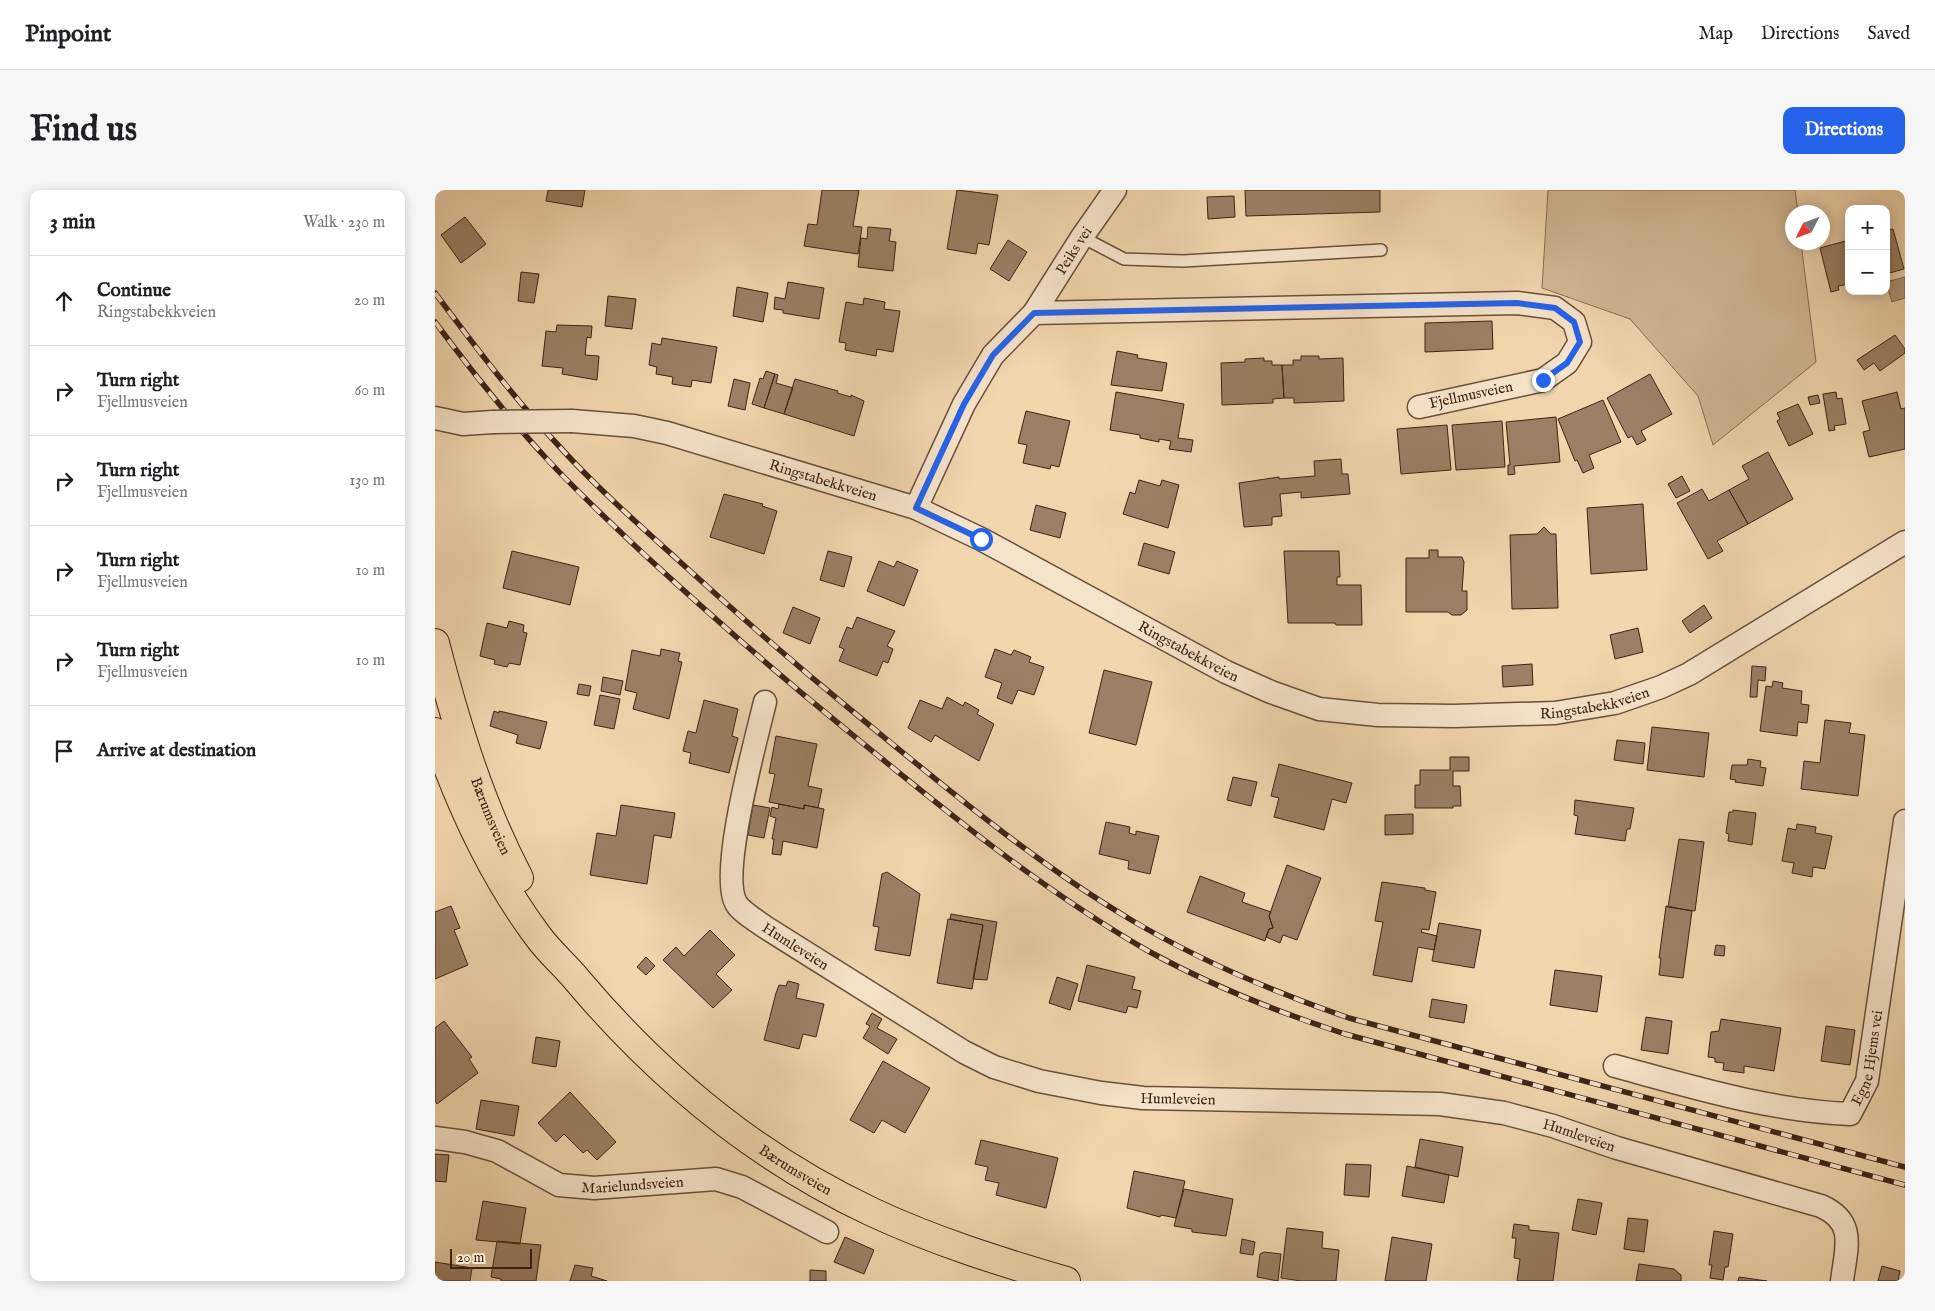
<!DOCTYPE html>
<html lang="en">
<head>
<meta charset="utf-8">
<style>
  :root { --surface:#fff; --page:#f6f6f6; --text:#202124; --muted:#757577; --line:#e0e0e0; --accent:#2563eb }
  body { margin:0; font-family:"IM FELL English",serif; background:var(--page); color:var(--text) }
  .controls { position:absolute; right:15px; top:15px; display:grid; overflow:hidden; border-radius:10px; box-shadow:0 2px 12px #0003 }
  .controls button { width:45px; height:45px; display:grid; place-items:center; padding:0; border:0; border-bottom:1px solid var(--line); background:var(--surface); color:var(--text); font:25px sans-serif }
  .compass { position:absolute; left:1350px; top:15px; width:45px; height:45px; border-radius:50%; background:var(--surface); box-shadow:0 2px 12px #0003; rotate:228deg }
  .scale { position:absolute; left:15px; bottom:12px; width:82px; box-sizing:border-box; padding-left:5px; border:2px solid #3d2316; border-top:0; font-size:14px; line-height:18px; white-space:nowrap; color:#3d2316; -webkit-text-stroke:4px #f6e4ca; paint-order:stroke }
  .stop { position:absolute; width:15px; height:15px; margin:-11px; border:4px solid #2563eb; border-radius:50%; background:#fff }
  .stop.end { background:#2563eb; border-color:#fff; box-shadow:0 1px 5px #0008 }
  .list { margin:0; padding:0; list-style:none }
  h2 { display:flex; justify-content:space-between; align-items:center; height:65px; margin:0; padding:0 20px; font-size:21px }
  h2 small { font-size:16px; font-weight:400; color:var(--muted) }
  .list li { display:grid; grid-template-columns:32px 1fr auto; gap:15px; align-items:center; box-sizing:border-box; height:90px; padding:0 20px; border-top:1px solid var(--line) }
  .list b { display:block; font-size:19px; white-space:nowrap }
  .list p { margin:0; font-size:16px; white-space:nowrap; color:var(--muted) }
  .list em { font-size:16px; font-style:normal; color:var(--muted) }
  .icon { flex:none; width:28px; height:28px; fill:none; stroke:currentColor; stroke-width:2; stroke-linecap:round; stroke-linejoin:round }
  .map { position:relative; flex:none; width:1470px; height:1091px; overflow:hidden; border-radius:10px }
  header { display:flex; align-items:center; gap:30px; box-sizing:border-box; height:70px; padding:0 25px; background:var(--surface); border-bottom:1px solid var(--line) }
  header strong { font-size:24px }
  nav { display:flex; gap:28px; margin-inline-start:auto; font-size:18px }
  .intro { display:flex; align-items:center; justify-content:space-between; box-sizing:border-box; height:120px; padding:0 30px }
  h1 { margin:0; font-size:35px }
  .button { padding:12px 22px; border-radius:10px; background:var(--accent); color:#fff; font-size:18px; font-weight:700 }
  main { display:flex; gap:30px; padding:0 30px }
  aside { flex:1; background:var(--surface); border-radius:10px; box-shadow:0 2px 12px #0003 }
  .map>svg:first-child { display:block }
  .green { fill:#d2b894; stroke:#886e55 }
  .water { fill:#b4997a; stroke:#846a52 }
  .building { fill:#9b8065; stroke:#3d2316 }
  .lines { fill:none; stroke-linecap:round; stroke-linejoin:round }
  .service-casing { stroke:#6a503c; stroke-width:14 }
  .minor-casing { stroke:#6a503c; stroke-width:25 }
  .primary-casing { stroke:#3d2316; stroke-width:30 }
  .service { stroke:#f6e4ca; stroke-width:11 }
  .minor { stroke:#f6e4ca; stroke-width:22 }
  .primary { stroke:#f1d6ae; stroke-width:28 }
  .rail-casing { stroke:#3d2316; stroke-width:5.5 }
  .rail { stroke:#f6e4ca; stroke-width:4; stroke-dasharray:11; stroke-linecap:butt }
  .minor-bridge-casing { stroke:#6a503c; stroke-width:25; stroke-linecap:butt }
  .minor-bridge { stroke:#f6e4ca; stroke-width:22 }
  .route { stroke:#2563eb; stroke-width:6 }
  .labels { text-anchor:middle; dominant-baseline:central; stroke-width:4; stroke-linejoin:round; paint-order:stroke }
  .street-label { font-size:15px; fill:#3d2316; stroke:#f6e4ca }
</style>
</head>
<body>
<header>
<strong>Pinpoint</strong>
<nav><a>Map</a><a>Directions</a><a>Saved</a></nav>
</header>
<div class="intro"><h1>Find us</h1><a class="button">Directions</a></div>
<main>
<aside>
<h2>3 min<small>Walk · 230 m</small></h2>
<ul class="list">
<li><svg class="icon" aria-label="ahead" viewBox="0 0 24 24"><path d="M12 20V5M6 11l6-6 6 6"/></svg><div><b>Continue</b><p>Ringstabekkveien</p></div><em>20 m</em></li>
<li><svg class="icon" aria-label="right" viewBox="0 0 24 24"><path d="M7 20v-9h11M14 6l5 5-5 5"/></svg><div><b>Turn right</b><p>Fjellmusveien</p></div><em>60 m</em></li>
<li><svg class="icon" aria-label="right" viewBox="0 0 24 24"><path d="M7 20v-9h11M14 6l5 5-5 5"/></svg><div><b>Turn right</b><p>Fjellmusveien</p></div><em>130 m</em></li>
<li><svg class="icon" aria-label="right" viewBox="0 0 24 24"><path d="M7 20v-9h11M14 6l5 5-5 5"/></svg><div><b>Turn right</b><p>Fjellmusveien</p></div><em>10 m</em></li>
<li><svg class="icon" aria-label="right" viewBox="0 0 24 24"><path d="M7 20v-9h11M14 6l5 5-5 5"/></svg><div><b>Turn right</b><p>Fjellmusveien</p></div><em>10 m</em></li>
<li><svg class="icon" aria-label="arrive" viewBox="0 0 24 24"><path d="M6 21V4h12l-3 4 3 4H6"/></svg><div><b>Arrive at destination</b></div></li>
</ul>
</aside>
<div class="map">
<svg width="1470" height="1091" viewBox="0 0 1470 1091">
  <rect width="100%" height="100%" fill="#f1d6ae"/>
  <filter id="stains"><feTurbulence type="fractalNoise" baseFrequency=".004" numOctaves="4"/><feColorMatrix values="0 0 0 0 .2 0 0 0 0 .09 0 0 0 0 .02 0 0 0 .5 -.17"/></filter>
  <radialGradient id="worn" r=".72"><stop offset=".6" stop-color="#630" stop-opacity="0"/><stop offset="1" stop-color="#630" stop-opacity=".3"/></radialGradient>
  <path class="green" d="M1113 0H1360L1363 22H1358V52L1366 53 1381 172 1278 255 1263 206 1195 129 1107 98Z"/>
  <path class="water" d="M1470 87V108L1457 112 1451 92Z"/>
  <path class="building" d="M113 0H150L147 17 111 11Z
    M387 0H424L418 36 427 37 423 64 369 56 373 34 382 35Z
    M522 0 563 5 554 55 543 53 541 64 512 59Z
    M810 0H945V22L811 26Z
    M799 6 800 27 773 29 772 7Z
    M30 27 51 54 26 73 6 45Z
    M433 37 456 39 454 51 461 52 458 81 423 77 426 48 432 49Z
    M1458 39 1469 79 1451 84V40Z
    M573 50 592 62 574 91 555 79Z
    M1414 50V94L1403 96 1404 100 1396 102 1385 58Z
    M86 82 104 84 99 113 83 111Z
    M353 92 389 98 384 129 348 123V120L339 119 340 107 350 109Z
    M302 97 333 103 328 132 298 126Z
    M173 106 201 109 197 139 170 136Z
    M429 108 450 112 449 119 465 121 458 162 442 159 441 166 410 160 411 153 404 152 411 112 428 115Z
    M1057 131 1058 159 990 162V133Z
    M122 135 157 136 156 148 152 147 150 165 164 166 162 190 127 184 128 178 107 176 111 141 121 142Z
    M1460 145 1470 159V163L1445 181 1439 173 1429 180 1422 170Z
    M227 148 282 157 276 193 257 190 256 197 237 194 238 187 221 184 222 177 214 175 217 153 226 155Z
    M682 161 703 165 702 168 732 173 727 201 676 195Z
    M866 166H884V169L908 168 909 211 859 213V208H849L847 175H858V170H866Z
    M829 168V171H837V175H847L849 208 838 209V213L787 215 786 173 810 172V169Z
    M331 181 340 184 329 218 317 214 325 188 328 189Z
    M340 184 343 185 341 193 358 198 349 224 329 218Z
    M1215 184 1237 224 1206 241 1211 250 1202 255 1197 246 1193 248 1172 208Z
    M299 189 315 193 310 220 293 216Z
    M360 189 403 201 402 203 416 207V205L429 211 419 246 349 224Z
    M681 202 749 214 743 248 758 250 756 262 734 259 736 251 724 249V252L705 248V245L675 240Z
    M1401 202 1402 209 1407 208 1411 234 1399 236 1400 240 1394 241 1388 204Z
    M1462 202 1466 219 1470 218V259L1434 267 1428 242 1435 240 1427 211Z
    M1383 205 1385 213 1375 215 1373 207Z
    M1168 210 1186 252 1154 265 1159 278 1148 283 1142 270 1140 271 1123 229Z
    M1363 214 1378 244 1354 256 1342 231 1345 229 1342 223Z
    M591 221 635 231 624 277 616 275 615 279 588 273 592 255 583 253Z
    M1121 227 1125 272 1079 276 1080 284 1073 285V275H1075L1071 232Z
    M1067 231 1070 277 1021 280 1017 235Z
    M1012 235 1016 280 966 284 962 239Z
    M1333 262 1358 309 1313 334 1294 300 1314 289 1307 276Z
    M906 269 907 284H913L915 304 866 308V302L845 304 847 326 837 327V335L809 337 804 293 844 287V289L880 286 879 271Z
    M1247 286 1255 301 1241 308 1233 294Z
    M704 290 725 296 727 290 744 295 733 338 688 324 695 302 700 304Z
    M1267 299 1274 311 1294 300 1313 334 1282 351 1288 361 1273 369 1242 313Z
    M289 304 328 314 327 316 342 321 329 364 275 347Z
    M1208 314 1212 380 1156 384 1152 318Z
    M601 315 631 323 625 348 595 340Z
    M1109 337 1116 344H1121L1123 418 1077 419 1075 345 1102 344Z
    M709 353 740 362 734 384 703 375Z
    M994 360H1003V367H1027L1029 372 1027 401H1032V420L1026 425H1017L1013 422H971V368H994Z
    M77 361 144 377 135 415 68 398Z
    M393 361 417 367 409 397 385 390Z
    M849 361H904L905 387H902V395H926L927 435H901L900 433H853Z
    M444 371 459 377 462 371 483 380 469 416 432 401Z
    M1269 415 1277 428 1255 443 1247 431Z
    M358 417 385 428 375 454 348 443Z
    M422 427 460 441 452 456 458 459 453 473 448 471 442 486 404 471 409 459 404 457 412 437 417 439Z
    M74 431 89 435 88 442 92 443 85 475 74 473 72 477 59 474 60 470 45 466 52 433 72 438Z
    M1203 438 1208 462 1180 469 1175 445Z
    M226 459 245 463 243 471 247 472 234 529 198 519 202 503 190 500 197 460 225 466Z
    M560 459 576 465 579 460 596 467 594 472 609 477 599 505 583 500 577 514 562 508 567 493 550 487Z
    M1097 474 1098 495 1068 497 1067 476Z
    M1317 476 1331 477 1330 491 1323 490 1322 507H1315Z
    M669 480 717 492 701 555 654 543Z
    M168 487 188 491 185 505 166 501Z
    M1338 491 1348 493 1347 498 1367 501 1366 514 1374 515 1372 533 1363 532 1362 546 1325 541 1331 496 1337 497Z
    M144 494 156 496 154 506 142 504Z
    M165 505 185 509 179 539 159 535Z
    M512 507 528 516 530 512 544 520 542 524 559 534 544 571 500 545 496 552 473 538 485 510 507 519Z
    M269 510 303 519 297 546 303 548 294 583 254 573 256 563 248 561 253 541 261 543Z
    M59 521 64 523V521L112 532 105 559 81 553 83 545 55 536Z
    M1390 530 1416 533 1414 543 1430 545 1423 606 1366 599 1369 571 1385 573Z
    M1217 537 1274 543 1269 587 1212 580Z
    M341 546 382 554 373 596 387 599 383 618 369 615V619L334 612 340 584 334 583Z
    M1182 550 1210 553 1208 574 1179 570Z
    M1015 567H1034V581H1018V596H1025L1026 616H1018V618H980V595H985V580H1015Z
    M1313 569 1326 571 1325 577 1331 578 1328 596 1300 592 1301 590 1295 589 1297 575H1312Z
    M844 574 917 593 911 613 897 609 889 640 839 627 844 608 836 606Z
    M798 587 822 592 816 616 792 610Z
    M1140 610 1199 618 1195 639H1192L1190 651 1140 644 1143 626 1139 625Z
    M344 614 369 619V615L389 619 382 658 348 651 346 665 337 664 339 649H337L341 628 335 626 337 617 343 619Z
    M186 615 240 623 236 648 219 645 212 694 155 685 162 643 181 646Z
    M318 615 335 618 329 648 313 645Z
    M1298 620 1321 623 1317 655 1293 651 1294 644 1291 643 1294 622H1298Z
    M978 624V644L950 645V625Z
    M671 632 695 637 694 643 701 645V641L724 646 715 684 693 679 694 671 664 664Z
    M1362 634 1381 637 1380 643 1397 646 1390 679 1378 677 1377 687 1357 683 1359 673 1347 671 1353 638 1361 640Z
    M1244 649 1269 652 1260 721 1233 717Z
    M852 675 886 688 862 750 848 745 845 753 831 747 834 739 838 738 834 726Z
    M452 682 485 704 475 766 440 760 444 737 438 736 447 684Z
    M765 686 810 703 807 712 836 722 834 726 838 738 834 739 830 751 752 722Z
    M947 692 990 698V700L1001 702 994 740 987 739 986 742 1002 746 999 760 983 757 977 792 938 785 948 732 940 731Z
    M16 716 25 738 19 740 33 775 0 789V722Z
    M1231 716 1257 721 1248 788 1224 785 1226 768H1224Z
    M516 724 562 732 552 790 538 789 548 735 515 729Z
    M513 729 548 735 537 799 502 793Z
    M1004 733 1046 740 1039 778 997 771Z
    M275 740 300 765 281 784 297 800 278 818 228 770 241 757 249 766Z
    M1281 755 1290 756 1289 766 1279 765Z
    M211 767 220 776 211 785 202 777Z
    M652 775 700 787 697 799 706 801 702 818 693 816 691 823 643 811Z
    M1120 780 1167 786 1162 822 1115 815Z
    M622 787 643 794 635 820 614 813Z
    M353 791 364 794 361 808 389 814 381 847 368 844 364 859 329 850 341 803 344 795 351 796Z
    M997 809 1032 815 1029 833 994 827Z
    M437 823 447 829 442 838 462 849 453 864 428 848 435 836 431 834Z
    M1211 827 1237 831 1233 864 1206 860Z
    M1286 829 1346 838 1339 881 1309 876V883L1288 880 1289 873 1280 872V868L1273 867 1276 842 1284 841Z
    M9 831 37 867 34 869 43 883 2 914 0 911V838Z
    M1391 836 1420 840 1415 875 1386 871Z
    M101 847 125 851 121 877 97 873Z
    M448 871 495 898 470 943 447 930 439 943 415 930Z
    M135 902 181 952 162 970 152 960 148 963 129 944 121 952 103 933Z
    M46 910 84 916 79 946 41 939Z
    M985 949 1028 957 1023 987 980 977Z
    M546 950 623 968 611 1018 561 1005 564 993 550 990 553 977 540 974Z
    M0 964 14 965 11 992 0 991Z
    M911 974 936 975 934 1007 909 1005Z
    M972 976 1014 985 1009 1013 967 1006Z
    M699 981 750 991 741 1028 726 1025 725 1027 692 1018Z
    M749 999 798 1009 791 1046 757 1042V1039L739 1036Z
    M1143 1009 1167 1013 1161 1045 1137 1040Z
    M48 1011 91 1018 85 1054 41 1050Z
    M1193 1028 1213 1030 1209 1062 1189 1059Z
    M1079 1034 1094 1036V1040L1124 1043 1118 1091H1082L1085 1069 1079 1068 1081 1048H1077Z
    M852 1038 888 1042 887 1058 904 1060 901 1091H866L846 1088Z
    M1279 1041 1298 1044 1293 1077H1290L1288 1090 1275 1088 1277 1075H1274Z
    M410 1047 439 1060 429 1084 399 1072Z
    M957 1047 997 1054 991 1091H950Z
    M807 1049 820 1052 818 1065 805 1063Z
    M62 1051 106 1055 101 1091H66V1089L56 1087Z
    M829 1062 846 1064 843 1091 822 1087 825 1064Z
    M0 1072 37 1078 35 1091H0Z
    M1204 1074 1239 1079 1246 1085V1091H1201Z
    M140 1075 158 1078 156 1086 172 1091H135Z
    M1447 1076 1465 1081 1463 1091H1443Z
    M375 1080 391 1081V1091H375Z
    M1304 1087 1332 1091H1303Z"/>
  <g class="lines">
    <g class="service-casing">
      <path id="service" d="M647 47 689 69 748 71 946 60"/>
    </g>
    <g class="minor-casing">
      <g id="minor">
        <path id="s1" d="M599 123 647 47 680 0"/>
        <path d="M0 228 28 234 58 232"/>
        <path id="s2" d="M137 231 199 236 232 243 481 318 546 349 791 482 836 502 884 519 943 525 1019 526 1120 523 1180 513 1226 497 1254 484 1470 352"/>
        <path d="M481 318 529 214 558 165 599 123 1082 113 1120 118 1139 132 1145 152 1132 173 1108 190 984 217"/>
        <path id="s3" d="M330 512C321 550 284 683 301 713 306 722 322 731 330 737L529 862 559 877 604 891 666 903 708 908 1005 914 1069 923 1118 936 1182 958 1386 1016C1422 1032 1411 1058 1407 1091"/>
        <path id="s4" d="M1180 876C1257 897 1336 921 1415 924L1432 891 1470 631"/>
        <path id="s5" d="M0 948 30 952 62 961 124 995 159 998 281 989 307 997 392 1042"/>
      </g>
    </g>
    <g class="primary-casing">
      <g id="primary">
        <path id="s6" d="M0 453C21 534 45 614 84 688"/>
        <path id="s7" d="M0 542C25 615 56 683 102 745 114 762 130 775 143 791 225 888 322 968 437 1022 499 1051 566 1072 631 1091"/>
      </g>
    </g>
    <use href="#service" class="service"/>
    <use href="#minor" class="minor"/>
    <use href="#primary" class="primary"/>
    <g class="rail-casing">
      <path id="rail" d="M0 103C39 155 78 207 123 255 160 296 202 333 243 370 301 423 361 475 422 525 510 597 600 673 698 731 767 772 839 802 914 828L1470 977
        M0 132C35 179 71 225 111 268 143 303 178 335 212 367 274 424 337 479 403 533 502 614 603 698 715 762 777 796 843 822 910 844L1470 995"/>
    </g>
    <use href="#rail" class="rail"/>
    <g class="minor-bridge-casing">
      <path id="minor-bridge" d="M58 232 137 231"/>
    </g>
    <use href="#minor-bridge" class="minor-bridge"/>
  </g>
  <g class="lines">
    <path class="route" d="M546 349 481 318 529 214 558 165 599 123 1082 113 1120 118 1139 132 1145 152 1132 173 1108 190"/>
  </g>
  <g class="labels">
    <g class="street-label">
      <text stroke="none"><textPath href="#s1" startOffset="74">Peiks vei</textPath></text>
      <text transform="translate(1036 205) rotate(-12)">Fjellmusveien</text>
      <text stroke="none"><textPath href="#s2" startOffset="259">Ringstabekkveien</textPath></text>
      <text stroke="none"><textPath href="#s2" startOffset="664">Ringstabekkveien</textPath></text>
      <text stroke="none"><textPath href="#s2" startOffset="1084">Ringstabekkveien</textPath></text>
      <text stroke="none"><textPath href="#s6" startOffset="182">Bærumsveien</textPath></text>
      <text stroke="none"><textPath href="#s3" startOffset="279">Humleveien</textPath></text>
      <text stroke="none"><textPath href="#s4" startOffset="300">Egne Hjems vei</textPath></text>
      <text stroke="none"><textPath href="#s3" startOffset="699">Humleveien</textPath></text>
      <text stroke="none"><textPath href="#s3" startOffset="1104">Humleveien</textPath></text>
      <text stroke="none"><textPath href="#s7" startOffset="579">Bærumsveien</textPath></text>
      <text stroke="none"><textPath href="#s5" startOffset="208">Marielundsveien</textPath></text>
    </g>
  </g>
  <rect width="100%" height="100%" filter="url(#stains)"/>
  <rect width="100%" height="100%" fill="url(#worn)"/>
</svg>
<div class="controls">
<button>+</button>
<button>−</button>
</div>
<svg class="compass" viewBox="-18 -18 36 36"><path d="M0-13l5 13h-10z" fill="#e53935"/><path d="M0 13l5-13h-10z" fill="#757577"/></svg>
<div class="scale">20 m</div>
<div class="stop" style="left:546px;top:349px"></div>
<div class="stop end" style="left:1108px;top:190px"></div>
</div>
</main>
</body>
</html>
